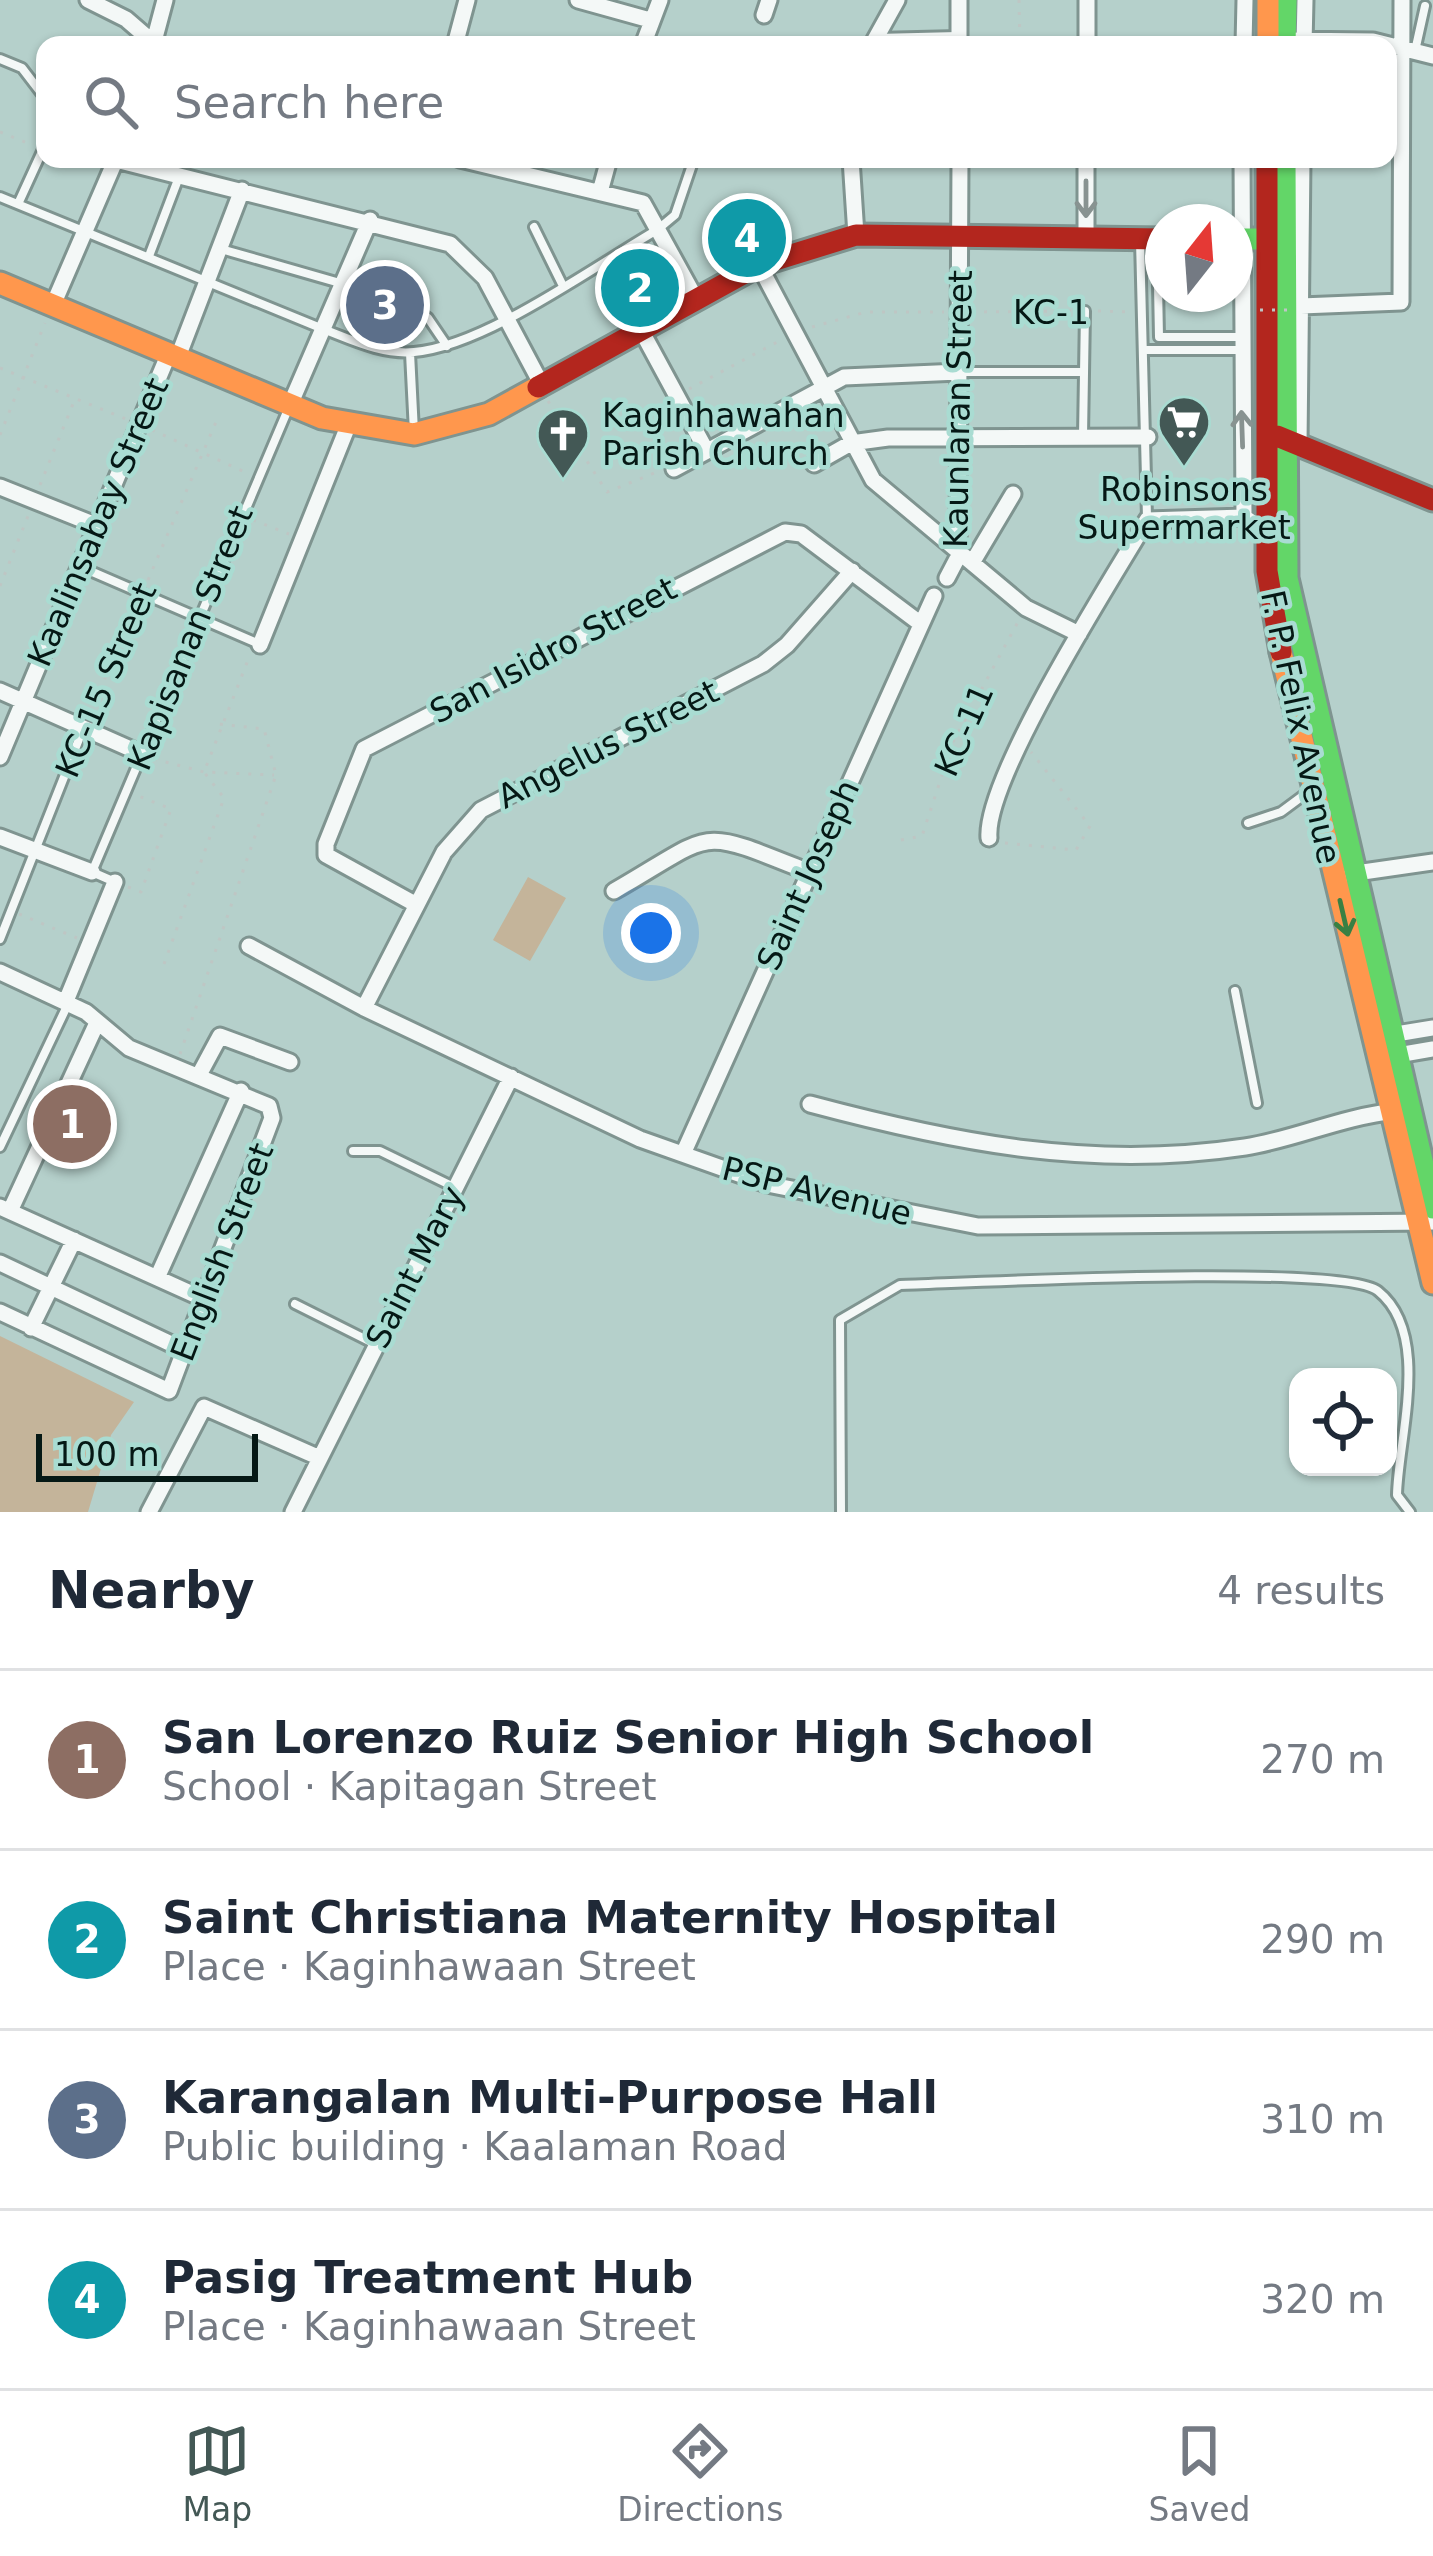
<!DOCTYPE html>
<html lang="en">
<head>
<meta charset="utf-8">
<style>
  :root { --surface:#fff; --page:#f6f6f7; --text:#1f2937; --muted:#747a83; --line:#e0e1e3; --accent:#435855 }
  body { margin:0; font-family:"DejaVu Sans",sans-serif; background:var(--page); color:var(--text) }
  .controls { position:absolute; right:36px; bottom:36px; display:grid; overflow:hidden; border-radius:24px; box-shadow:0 3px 9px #0004 }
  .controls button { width:108px; height:108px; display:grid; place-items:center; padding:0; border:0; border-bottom:3px solid var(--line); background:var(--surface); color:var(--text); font:60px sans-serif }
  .compass { position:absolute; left:1145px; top:204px; width:108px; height:108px; border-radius:50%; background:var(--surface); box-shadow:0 3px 9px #0004; rotate:17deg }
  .scale { position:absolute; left:36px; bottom:30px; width:222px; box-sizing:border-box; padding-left:12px; border:6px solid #051815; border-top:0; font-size:33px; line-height:42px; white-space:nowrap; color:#051815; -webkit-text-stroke:9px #a9dcd2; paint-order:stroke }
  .you { position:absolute; left:651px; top:933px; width:42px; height:42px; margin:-30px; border:9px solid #fff; border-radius:50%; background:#1a73e8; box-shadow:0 0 0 18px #1a73e833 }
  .badge { display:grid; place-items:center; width:78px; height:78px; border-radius:50%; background:var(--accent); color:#fff; font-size:39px; font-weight:700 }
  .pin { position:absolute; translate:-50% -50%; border:6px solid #fff; box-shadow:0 3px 12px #0006 }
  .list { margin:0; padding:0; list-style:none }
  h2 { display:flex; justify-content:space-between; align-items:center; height:156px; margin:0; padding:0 48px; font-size:51px }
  h2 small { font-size:39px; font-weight:400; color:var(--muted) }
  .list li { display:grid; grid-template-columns:78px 1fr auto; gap:36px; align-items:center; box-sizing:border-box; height:180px; padding:0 48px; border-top:3px solid var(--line) }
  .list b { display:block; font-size:45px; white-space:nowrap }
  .list p { margin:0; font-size:39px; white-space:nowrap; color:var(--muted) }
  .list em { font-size:39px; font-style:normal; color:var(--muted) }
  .icon { flex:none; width:66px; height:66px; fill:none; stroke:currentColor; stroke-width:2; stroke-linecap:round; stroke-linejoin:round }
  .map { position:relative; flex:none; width:1433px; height:1512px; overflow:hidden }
  .search { position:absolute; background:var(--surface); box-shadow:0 3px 9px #0004; left:36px; right:36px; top:36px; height:132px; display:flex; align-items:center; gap:30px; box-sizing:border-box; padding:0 42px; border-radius:24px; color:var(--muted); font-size:45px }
  .sheet { height:876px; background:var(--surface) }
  nav { display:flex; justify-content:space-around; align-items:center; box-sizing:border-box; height:168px; border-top:3px solid var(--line); background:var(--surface); font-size:33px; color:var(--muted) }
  nav a { display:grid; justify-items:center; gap:6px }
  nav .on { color:var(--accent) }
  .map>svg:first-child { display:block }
  .green { fill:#c4b49a }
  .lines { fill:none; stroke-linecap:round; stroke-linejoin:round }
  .lane-casing { stroke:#7f9490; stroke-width:14 }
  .street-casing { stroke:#7f9490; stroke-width:21 }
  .fast-casing { stroke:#7f9490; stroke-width:27 }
  .slow-casing { stroke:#7f9490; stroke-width:27 }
  .jam-casing { stroke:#7f9490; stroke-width:27 }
  .path { stroke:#bec6c4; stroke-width:3; stroke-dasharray:3 9; stroke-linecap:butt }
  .lane { stroke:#f4f8f7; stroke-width:8 }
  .street { stroke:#f4f8f7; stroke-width:15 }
  .fast { stroke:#63d668; stroke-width:21 }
  .slow { stroke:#ff974d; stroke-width:21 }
  .jam { stroke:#b3261e; stroke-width:21 }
  .path-bridge { stroke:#bec6c4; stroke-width:3; stroke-dasharray:3 9; stroke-linecap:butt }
  .oneway { stroke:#889391 }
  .oneway2 { stroke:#398043 }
  .labels { text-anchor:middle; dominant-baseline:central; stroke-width:9; stroke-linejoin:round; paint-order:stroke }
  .street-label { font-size:33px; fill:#051815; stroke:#a9dcd2 }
  .poi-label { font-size:33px; fill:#051815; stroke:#a9dcd2; text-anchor:start }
</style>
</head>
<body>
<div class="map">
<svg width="1433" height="1512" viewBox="0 0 1433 1512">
  <rect width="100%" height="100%" fill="#b5d0cb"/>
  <path class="green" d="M528 877 566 898 530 961 493 940Z
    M0 1336 134 1402 111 1435 88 1512H0Z"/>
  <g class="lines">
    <g class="lane-casing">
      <path id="lane" d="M877 38 958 36
        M1415 51 1425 6
        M0 59 22 68 45 98
        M0 197 323 329C352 340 382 355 414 352 485 346 593 267 657 230L675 215 694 159
        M18 204 45 145
        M534 227 563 286
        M1140 240 1147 518
        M221 249 406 302 428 318 447 346
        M149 256 179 177
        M1163 281 1158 285 1159 337H1240
        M1143 350H1240
        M410 353 414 432
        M961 372H1084
        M1083 436 1085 311
        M81 567 259 644
        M1248 823 1281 812 1312 789
        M115 882 92 872 289 407
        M0 939 83 729
        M1235 991 1257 1103
        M0 1147 68 1004
        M353 1151H380L454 1187
        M295 1304 375 1344
        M841 1512 840 1320 900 1285C968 1283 1343 1263 1378 1291 1432 1334 1398 1439 1397 1495L1410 1512"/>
    </g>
    <g class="street-casing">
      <path id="street" d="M88 0 126 19 156 45
        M578 0 650 20
        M764 15 769 0
        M1285 40 1373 41 1433 56
        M153 45 165 0
        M455 45 467 0
        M643 45 660 0
        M872 45 897 0
        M959 45V0
        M1087 45V0
        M1244 45 1245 0
        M1304 45 1305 0
        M460 159 643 203 696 299
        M851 159 856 235
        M1242 159 1244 517 1267 533
        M116 160 450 244 485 278 543 387
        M600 192 609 159
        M1086 238V159
        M759 265 873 480 1026 608 1079 634
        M53 305 116 159
        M1301 306 1401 302 1402 0
        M641 330 706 450
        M178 357 242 190
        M290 405 370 220
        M1299 445 1302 159
        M814 464 851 443 888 438 1148 437
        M674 469 844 377 959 372
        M0 487 98 526
        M972 563 1013 494
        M947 578 958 557 960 159
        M260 645 348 426
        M0 691 142 754
        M0 757 169 353
        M0 837 92 872
        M989 838C984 779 1112 579 1147 520L1244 517
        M1349 874 1433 862
        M614 891C718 831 694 826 809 872
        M415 904 326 855V844L364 749 785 532 801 534 921 624
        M249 946 364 1008 640 1139 767 1184 978 1226 1433 1222
        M0 972 86 1012 129 1048 269 1106 272 1118 169 1391 0 1312
        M66 1001 115 882
        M364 1008 444 852 481 810 763 664 787 645 852 571
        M1390 1035 1433 1028
        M1392 1056 1433 1049
        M199 1075 220 1036 290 1062
        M810 1104C956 1143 1092 1170 1245 1147 1296 1139 1340 1117 1396 1111
        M683 1154 934 596
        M0 1207 206 1300
        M10 1211 96 1025
        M0 1263 184 1350
        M157 1278 241 1091
        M31 1328 74 1240
        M149 1512 204 1407 320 1458
        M293 1512 511 1077"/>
    </g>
    <g class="fast-casing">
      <path id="fast" d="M1285 45 1286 0
        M1285 159 1287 578 1433 1208
        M1235 239H1266"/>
    </g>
    <g class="slow-casing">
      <path id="slow" d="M1268 0V45
        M0 283 322 418 414 434 489 414 538 387
        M1281 652 1433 1283"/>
    </g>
    <g class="jam-casing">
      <path id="jam" d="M1267 159V571L1281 652
        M538 387 759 265 856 235 1163 239
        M1277 436 1433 500"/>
    </g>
    <path class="path" d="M1019 0 1020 45
      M0 132 30 144
      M1098 311 1130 312
      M972 312 1076 311
      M812 327 866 312H944
      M0 368 126 419
      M689 389 781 340
      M548 401 607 492 657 472
      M152 430 247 473
      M0 435 45 323
      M40 485 75 399
      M253 520 289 534
      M148 580 216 422
      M0 586 28 516
      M90 712 137 606
      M154 759 204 772 274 775
      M901 840 922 836 953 742 1019 620
      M1005 843 1076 850 1090 826 1031 752
      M128 887 141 892 171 809 136 795
      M19 914 77 938
      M164 964 224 798 204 772 250 655
      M180 1054 276 775 264 729 219 724"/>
    <use href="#lane" class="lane"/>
    <use href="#street" class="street"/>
    <use href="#fast" class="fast"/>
    <use href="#slow" class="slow"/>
    <use href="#jam" class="jam"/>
    <path class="path-bridge" d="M1260 310H1287"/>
  </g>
  <defs><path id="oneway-shaft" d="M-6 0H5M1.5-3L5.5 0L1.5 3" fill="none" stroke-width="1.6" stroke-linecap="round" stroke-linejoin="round" transform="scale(3)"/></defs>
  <g class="oneway">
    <use href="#oneway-shaft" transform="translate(1086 199) rotate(90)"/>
    <use href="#oneway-shaft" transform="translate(1242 429) rotate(-92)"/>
  </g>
  <use class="oneway2" href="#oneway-shaft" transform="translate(1344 918) rotate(77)"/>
  <defs>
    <g id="supermarket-pin" transform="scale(2.7)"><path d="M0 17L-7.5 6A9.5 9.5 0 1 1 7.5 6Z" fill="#435855" stroke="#a9dcd2"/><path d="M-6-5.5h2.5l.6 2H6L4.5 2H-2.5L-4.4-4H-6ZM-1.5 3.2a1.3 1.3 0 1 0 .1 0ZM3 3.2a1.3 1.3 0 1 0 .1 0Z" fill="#fff"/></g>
    <g id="church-pin" transform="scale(2.7)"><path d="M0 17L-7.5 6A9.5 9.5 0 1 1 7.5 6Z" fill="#435855" stroke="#a9dcd2"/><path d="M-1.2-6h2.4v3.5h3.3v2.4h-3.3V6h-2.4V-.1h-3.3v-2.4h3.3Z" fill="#fff"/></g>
  </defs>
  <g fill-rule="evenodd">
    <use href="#supermarket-pin" x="1184" y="422"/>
    <use href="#church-pin" x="563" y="434"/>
  </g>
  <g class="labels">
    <g class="street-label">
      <text x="1051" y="312">KC-1</text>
      <text transform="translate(958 409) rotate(-89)">Kaunlaran Street</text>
      <text transform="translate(98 522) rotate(-67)">Kaalinsabay Street</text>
      <text transform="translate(190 638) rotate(-68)">Kapisanan Street</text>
      <text transform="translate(553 650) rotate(-28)">San Isidro Street</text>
      <text transform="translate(106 680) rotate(-67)">KC-15 Street</text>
      <text transform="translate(1301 727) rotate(78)">F. P. Felix Avenue</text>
      <text transform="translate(964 730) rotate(-66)">KC-11</text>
      <text transform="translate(608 744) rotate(-27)">Angelus Street</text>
      <text transform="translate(808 875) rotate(-66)">Saint Joseph</text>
      <text transform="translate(817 1191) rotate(14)">PSP Avenue</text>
      <text transform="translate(222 1252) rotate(-69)">English Street</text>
      <text transform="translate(415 1267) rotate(-63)">Saint Mary</text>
    </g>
    <g class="poi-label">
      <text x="602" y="415">Kaginhawahan<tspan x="602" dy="38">Parish Church</tspan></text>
      <text x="1184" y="489" text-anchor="middle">Robinsons<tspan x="1184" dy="38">Supermarket</tspan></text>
    </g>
  </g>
</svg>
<div class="controls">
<button><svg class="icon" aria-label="locate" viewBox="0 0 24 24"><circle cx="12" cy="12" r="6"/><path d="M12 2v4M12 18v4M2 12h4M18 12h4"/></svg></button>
</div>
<svg class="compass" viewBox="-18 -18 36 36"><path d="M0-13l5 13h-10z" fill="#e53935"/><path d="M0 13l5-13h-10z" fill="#747a83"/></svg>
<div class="scale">100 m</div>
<div class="you"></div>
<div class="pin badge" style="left:72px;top:1124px;background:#8d6e63">1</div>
<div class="pin badge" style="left:640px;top:288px;background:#0f9aa8">2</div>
<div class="pin badge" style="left:385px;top:305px;background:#5c6f8a">3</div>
<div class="pin badge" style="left:747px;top:238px;background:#0f9aa8">4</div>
<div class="search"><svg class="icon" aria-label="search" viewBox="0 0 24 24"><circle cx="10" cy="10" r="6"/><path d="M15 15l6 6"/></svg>Search here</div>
</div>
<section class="sheet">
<h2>Nearby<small>4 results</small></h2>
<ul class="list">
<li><span class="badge" style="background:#8d6e63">1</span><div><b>San Lorenzo Ruiz Senior High School</b><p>School · Kapitagan Street</p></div><em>270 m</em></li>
<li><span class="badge" style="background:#0f9aa8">2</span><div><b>Saint Christiana Maternity Hospital</b><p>Place · Kaginhawaan Street</p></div><em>290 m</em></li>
<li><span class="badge" style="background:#5c6f8a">3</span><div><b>Karangalan Multi-Purpose Hall</b><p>Public building · Kaalaman Road</p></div><em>310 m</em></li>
<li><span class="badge" style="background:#0f9aa8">4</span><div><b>Pasig Treatment Hub</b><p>Place · Kaginhawaan Street</p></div><em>320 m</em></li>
</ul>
</section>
<nav>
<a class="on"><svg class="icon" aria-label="map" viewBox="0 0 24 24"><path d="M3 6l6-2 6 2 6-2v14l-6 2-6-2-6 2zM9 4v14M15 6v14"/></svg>Map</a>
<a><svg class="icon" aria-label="directions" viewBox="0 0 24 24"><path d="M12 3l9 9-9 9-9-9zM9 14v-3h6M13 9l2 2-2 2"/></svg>Directions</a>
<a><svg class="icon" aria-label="saved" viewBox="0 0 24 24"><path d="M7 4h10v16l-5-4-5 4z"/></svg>Saved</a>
</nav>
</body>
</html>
